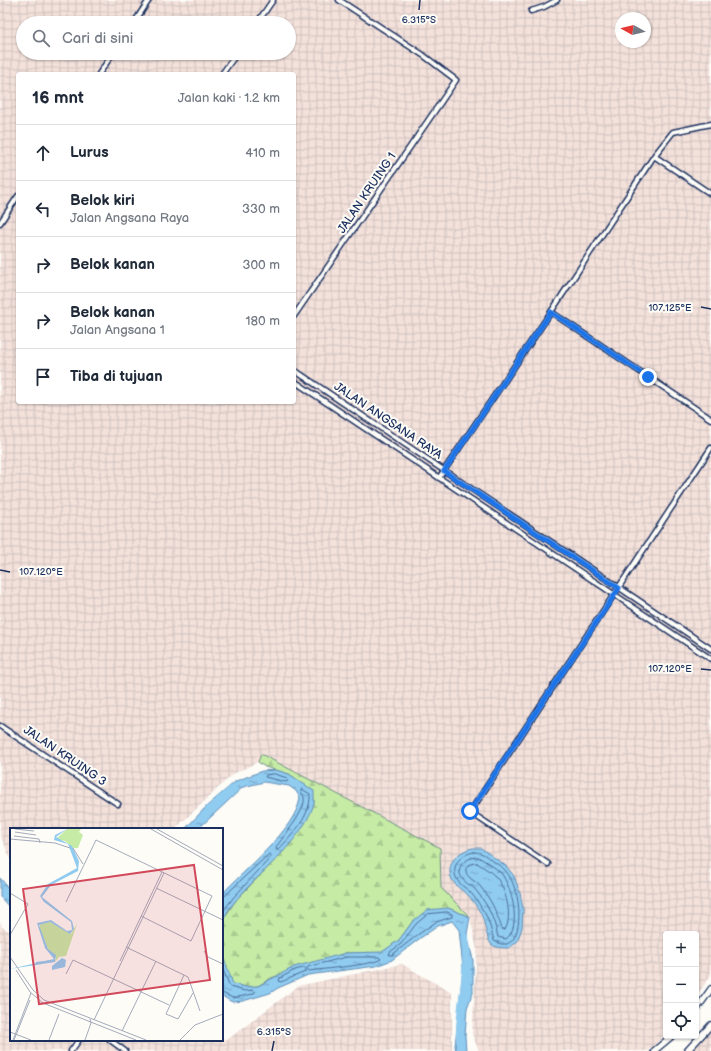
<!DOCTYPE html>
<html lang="id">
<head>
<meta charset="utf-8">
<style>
  :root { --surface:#fff; --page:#f2f2f3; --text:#1f2937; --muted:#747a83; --line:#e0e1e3 }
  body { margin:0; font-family:"Balsamiq Sans",sans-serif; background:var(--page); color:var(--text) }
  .controls { position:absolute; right:12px; bottom:12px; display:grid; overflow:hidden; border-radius:4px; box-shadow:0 1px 3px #0004 }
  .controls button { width:36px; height:36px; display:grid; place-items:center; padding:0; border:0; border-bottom:1px solid var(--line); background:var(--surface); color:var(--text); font:20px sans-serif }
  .compass { position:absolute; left:615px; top:12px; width:36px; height:36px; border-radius:50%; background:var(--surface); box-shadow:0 1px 3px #0004; rotate:278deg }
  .stop { position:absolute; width:12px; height:12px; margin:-9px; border:3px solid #1a73e8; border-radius:50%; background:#fff }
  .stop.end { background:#1a73e8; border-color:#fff; box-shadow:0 1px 4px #0008 }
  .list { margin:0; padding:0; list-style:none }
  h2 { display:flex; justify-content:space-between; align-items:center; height:52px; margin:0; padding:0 16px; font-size:17px }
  h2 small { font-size:13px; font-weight:400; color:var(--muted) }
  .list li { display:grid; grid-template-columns:26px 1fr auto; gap:12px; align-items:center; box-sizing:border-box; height:56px; padding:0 16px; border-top:1px solid var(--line) }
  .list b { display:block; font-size:15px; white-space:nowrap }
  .list p { margin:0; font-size:13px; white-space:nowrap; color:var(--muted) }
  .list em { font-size:13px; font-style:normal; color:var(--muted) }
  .icon { flex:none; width:22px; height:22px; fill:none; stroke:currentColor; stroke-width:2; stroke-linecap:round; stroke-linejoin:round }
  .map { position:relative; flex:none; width:711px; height:1051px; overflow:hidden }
  .search { position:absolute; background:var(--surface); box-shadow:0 1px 3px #0004; left:16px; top:16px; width:280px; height:44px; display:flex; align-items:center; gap:10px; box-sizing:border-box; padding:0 14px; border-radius:22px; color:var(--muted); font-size:15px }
  .panel { position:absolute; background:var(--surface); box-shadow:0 1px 3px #0004; left:16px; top:72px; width:280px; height:332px; border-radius:4px }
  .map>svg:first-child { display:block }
  .industrial { fill:url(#industrial-grid); fill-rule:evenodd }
  .forest { fill:url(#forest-firs); stroke:#708d82 }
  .water { fill:url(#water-ripples); stroke:#618db6 }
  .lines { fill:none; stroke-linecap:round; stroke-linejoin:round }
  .shore { stroke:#4a6d98; stroke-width:1 }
  .river { stroke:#90cbf0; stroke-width:8 }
  .street-casing { stroke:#1b2f5e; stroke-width:7 }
  .secondary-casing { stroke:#1b2f5e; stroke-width:8 }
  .street { stroke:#fdfcf7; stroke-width:4 }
  .secondary { stroke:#fdfcf7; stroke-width:5.5 }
  .route { stroke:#1a73e8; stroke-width:5 }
  .ticks { fill:none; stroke:#1b2f5e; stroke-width:1.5 }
  .labels { text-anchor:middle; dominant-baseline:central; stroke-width:4; stroke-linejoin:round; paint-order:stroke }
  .street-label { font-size:12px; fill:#1b2f5e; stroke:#fdfcf7 }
  .inset-river { fill:none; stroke:#90cbf0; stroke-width:2 }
  .inset-road { fill:none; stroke:#a3aaba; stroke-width:1 }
  .view { fill:#d1495b; fill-opacity:0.15; stroke:#d1495b; stroke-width:2 }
  .inset-edge { fill:none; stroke:#1b2f5e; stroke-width:2 }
  .ticks-label { font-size:10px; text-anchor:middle; fill:#1b2f5e; stroke:#fdfcf7; stroke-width:4; stroke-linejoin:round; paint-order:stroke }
</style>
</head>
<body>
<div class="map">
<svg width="711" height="1051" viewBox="0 0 711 1051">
  <defs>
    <pattern id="industrial-grid" width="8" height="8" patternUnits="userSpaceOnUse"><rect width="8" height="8" fill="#f3e1da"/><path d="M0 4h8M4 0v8" fill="none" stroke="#d0c1be"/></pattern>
    <pattern id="forest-firs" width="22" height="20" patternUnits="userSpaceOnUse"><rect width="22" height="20" fill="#c5eba5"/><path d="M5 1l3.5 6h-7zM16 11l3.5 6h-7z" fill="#a9ca90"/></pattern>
    <pattern id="water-ripples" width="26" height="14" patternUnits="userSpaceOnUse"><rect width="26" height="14" fill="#90cbf0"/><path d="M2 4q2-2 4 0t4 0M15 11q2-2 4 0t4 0" fill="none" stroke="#75a5c6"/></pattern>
  </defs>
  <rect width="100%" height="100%" fill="#fdfcf7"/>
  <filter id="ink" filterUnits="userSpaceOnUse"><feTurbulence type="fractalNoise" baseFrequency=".025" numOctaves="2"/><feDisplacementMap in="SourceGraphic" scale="8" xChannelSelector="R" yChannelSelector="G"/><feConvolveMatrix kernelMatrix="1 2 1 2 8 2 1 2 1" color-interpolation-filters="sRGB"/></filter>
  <g filter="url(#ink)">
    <path class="industrial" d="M0 0H711V975L696 997V934H666V1035L647 1051H479L472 1034 477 950 470 917 441 888 440 848 261 754 258 762 233 774 175 829H11V860L0 835ZM621 18H645V42H621ZM23 23H289V53H23ZM18 74H294V402H18Z
      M0 922 2 927 11 932V1040H222V1038L227 1040 298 986 402 964 452 993V1051H0Z
      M711 1030V1051H693Z"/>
    <path class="forest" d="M261 754 440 848 441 888 470 917 448 908 413 921 399 940 382 953H346L271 978 258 986 246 987 232 984 222 953V923L224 918 236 900 271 864 314 802 313 791 289 774 265 767 258 762Z"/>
    <path class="water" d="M276 770 289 774 314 791C314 795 314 800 314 803 306 834 269 866 247 888 238 898 226 910 222 923V894C243 871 296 829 300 798L296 791 289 786 264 782 243 787 198 829H185L207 806 236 781 262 771Z
      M473 848H481L506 866 514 876 520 893 523 909 522 928 517 942 509 948C504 948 495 948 491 944 486 938 485 920 480 912 476 906 472 899 467 894 463 891 458 888 455 884 442 868 456 851 473 848Z
      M0 878 11 891V909L0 897Z
      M448 908 470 917 467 934 473 960V992L467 1008 465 1036 466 1051H456L455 1046 463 968 459 930 452 921 438 926 419 939 392 960 376 966 308 975 278 988 270 993 243 1001 232 1002 222 996V953L233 984 246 987 258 986 294 967 346 953 382 952 399 940 413 921 427 910Z"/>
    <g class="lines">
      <path class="shore" d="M275 774 287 778 288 781 286 782 265 777 266 775Z
        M302 789 310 794C311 816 293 834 279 849L277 850 276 847C283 837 307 810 304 797 304 796 301 792 301 792Z
        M474 852C481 852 485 855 490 859 494 862 499 865 503 868 518 882 524 920 514 938 513 941 510 942 507 944H501L494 941C491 930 489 918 482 909 479 903 474 896 469 891 466 888 460 885 458 881 449 867 460 854 474 852Z
        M478 857C485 861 495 867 501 873 512 887 522 927 506 939L498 937C496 928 493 917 488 908 485 902 479 894 474 888 470 885 465 883 462 878 454 866 467 857 478 857Z
        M477 863C483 867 490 871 495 876 506 887 513 917 505 930L502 929C496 911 491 899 479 885 475 881 466 877 466 871 465 865 472 863 477 863Z
        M222 897 226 895 241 880 269 854 271 855V857L233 898 222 913
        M447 912 452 914V917L436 922 416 936 392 955H389L390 952 401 944 416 924 428 914Z
        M347 957H379L381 959C373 965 322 969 309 971L307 969 308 967Z
        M222 967 230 987 245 991 253 990 255 992 253 994 233 998 222 993
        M305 968 306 970 305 972 281 982 279 981 280 978 295 970Z"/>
      <path class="river" d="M209 810 233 789
        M461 1051C456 1014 471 976 465 938"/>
      <g class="street-casing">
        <path id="street" d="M531 11 544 7 557 0
          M134 23 149 0
          M257 23 273 0
          M99 74 113 53
          M222 74 237 53
          M654 156 711 194
          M0 223 18 196
          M551 312 711 419
          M294 316 456 80 423 55 339 0
          M294 370 711 649
          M294 381 711 659
          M439 478 551 312 654 156 673 132 711 124
          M0 726 118 804
          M548 864 470 812 711 448
          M110 1040 125 1051
          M71 1051 79 1040"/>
      </g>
      <g class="secondary-casing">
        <path id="secondary" d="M696 1010 711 989
          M654 1051 672 1036
          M687 1051 711 1025"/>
      </g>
      <use href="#street" class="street"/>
      <use href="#secondary" class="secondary"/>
    </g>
  </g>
  <g class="lines" filter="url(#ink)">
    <path class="route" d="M470 811 619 588 444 471 551 312 648 377"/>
  </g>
  <path class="ticks" d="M419 10 420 0M701 307 711 309M0 570 10 572M701 669 711 670M272 1051 274 1041"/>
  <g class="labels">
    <g class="street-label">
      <text transform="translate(367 193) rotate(-56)">JALAN KRUING 1</text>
      <text transform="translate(388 421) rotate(34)">JALAN ANGSANA RAYA</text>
      <text transform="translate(65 756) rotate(34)">JALAN KRUING 3</text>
    </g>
  </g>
  <g transform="translate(10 828)">
    <rect width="213" height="213" fill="#fdfcf7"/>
    <path d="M57 1H71L69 4 73 7 68 20H63L55 13 46 11Z" fill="#c5eba5"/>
    <path d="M40 94 61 106 67 96 56 128 49 129 45 134 46 130 38 121 29 99 31 96Z" fill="#c5eba5"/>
    <path d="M57 1 46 9 62 18 69 33 68 43 41 57 32 69 62 93 64 101 60 106 40 94 29 97 38 121 46 127 45 134 0 141 44 131 35 120 27 95 41 92 57 103 62 102 61 94 34 74 30 68 38 56 67 40 58 16 44 12 45 7ZM52 130 56 132 55 139 42 142V138Z" fill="#90cbf0"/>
    <path class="inset-river" d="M26 135 43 133"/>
    <path class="inset-road" d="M5 1 24 3M141 1 213 42M147 1 213 38M5 4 26 7M4 8 29 11 30 15M0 11 45 15 60 20M63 20 73 36M146 60 213 92M0 65 18 76 0 107M56 74 86 12 202 68 181 113 131 88M116 119 178 149 190 183M194 123 198 129 213 136M0 129 23 162 34 172 136 212M110 133 152 44M6 142 20 164 33 175 126 212M56 146 63 132 159 177M174 147 156 186 168 191 183 165M84 192 154 45M112 203 146 133M0 204 21 212M3 212 21 165M4 212 20 172M39 212 49 186M75 212 81 195 80 191M170 212 185 197 213 186"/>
    <path class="view" d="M184 37 200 152 29 176 13 61Z"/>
    <rect width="213" height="213" class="inset-edge"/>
  </g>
  <g class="ticks-label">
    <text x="419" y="23">6.315°S</text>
    <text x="670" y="311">107.125°E</text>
    <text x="41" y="575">107.120°E</text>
    <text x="670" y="672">107.120°E</text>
    <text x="274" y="1035">6.315°S</text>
  </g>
</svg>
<div class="controls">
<button>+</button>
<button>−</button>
<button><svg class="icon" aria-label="locate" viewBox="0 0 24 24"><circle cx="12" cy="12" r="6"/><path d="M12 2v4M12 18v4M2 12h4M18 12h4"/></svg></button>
</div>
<svg class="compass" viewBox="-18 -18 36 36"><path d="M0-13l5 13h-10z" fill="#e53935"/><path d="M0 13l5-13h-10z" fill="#747a83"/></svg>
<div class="stop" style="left:470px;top:811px"></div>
<div class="stop end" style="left:648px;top:377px"></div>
<div class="search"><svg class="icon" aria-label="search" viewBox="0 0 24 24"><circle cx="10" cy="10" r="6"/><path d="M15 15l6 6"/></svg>Cari di sini</div>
<section class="panel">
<h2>16 mnt<small>Jalan kaki · 1.2 km</small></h2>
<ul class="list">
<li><svg class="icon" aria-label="ahead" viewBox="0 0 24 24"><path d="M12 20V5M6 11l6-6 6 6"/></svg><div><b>Lurus</b></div><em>410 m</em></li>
<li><svg class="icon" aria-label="left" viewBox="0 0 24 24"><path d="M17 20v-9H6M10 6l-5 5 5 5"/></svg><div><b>Belok kiri</b><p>Jalan Angsana Raya</p></div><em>330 m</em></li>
<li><svg class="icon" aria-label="right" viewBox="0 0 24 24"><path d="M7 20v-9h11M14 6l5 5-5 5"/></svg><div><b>Belok kanan</b></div><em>300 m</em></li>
<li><svg class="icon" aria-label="right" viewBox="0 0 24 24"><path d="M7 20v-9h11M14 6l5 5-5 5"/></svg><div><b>Belok kanan</b><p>Jalan Angsana 1</p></div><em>180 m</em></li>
<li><svg class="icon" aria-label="arrive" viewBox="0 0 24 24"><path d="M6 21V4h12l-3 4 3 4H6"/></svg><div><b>Tiba di tujuan</b></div></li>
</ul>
</section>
</div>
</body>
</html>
